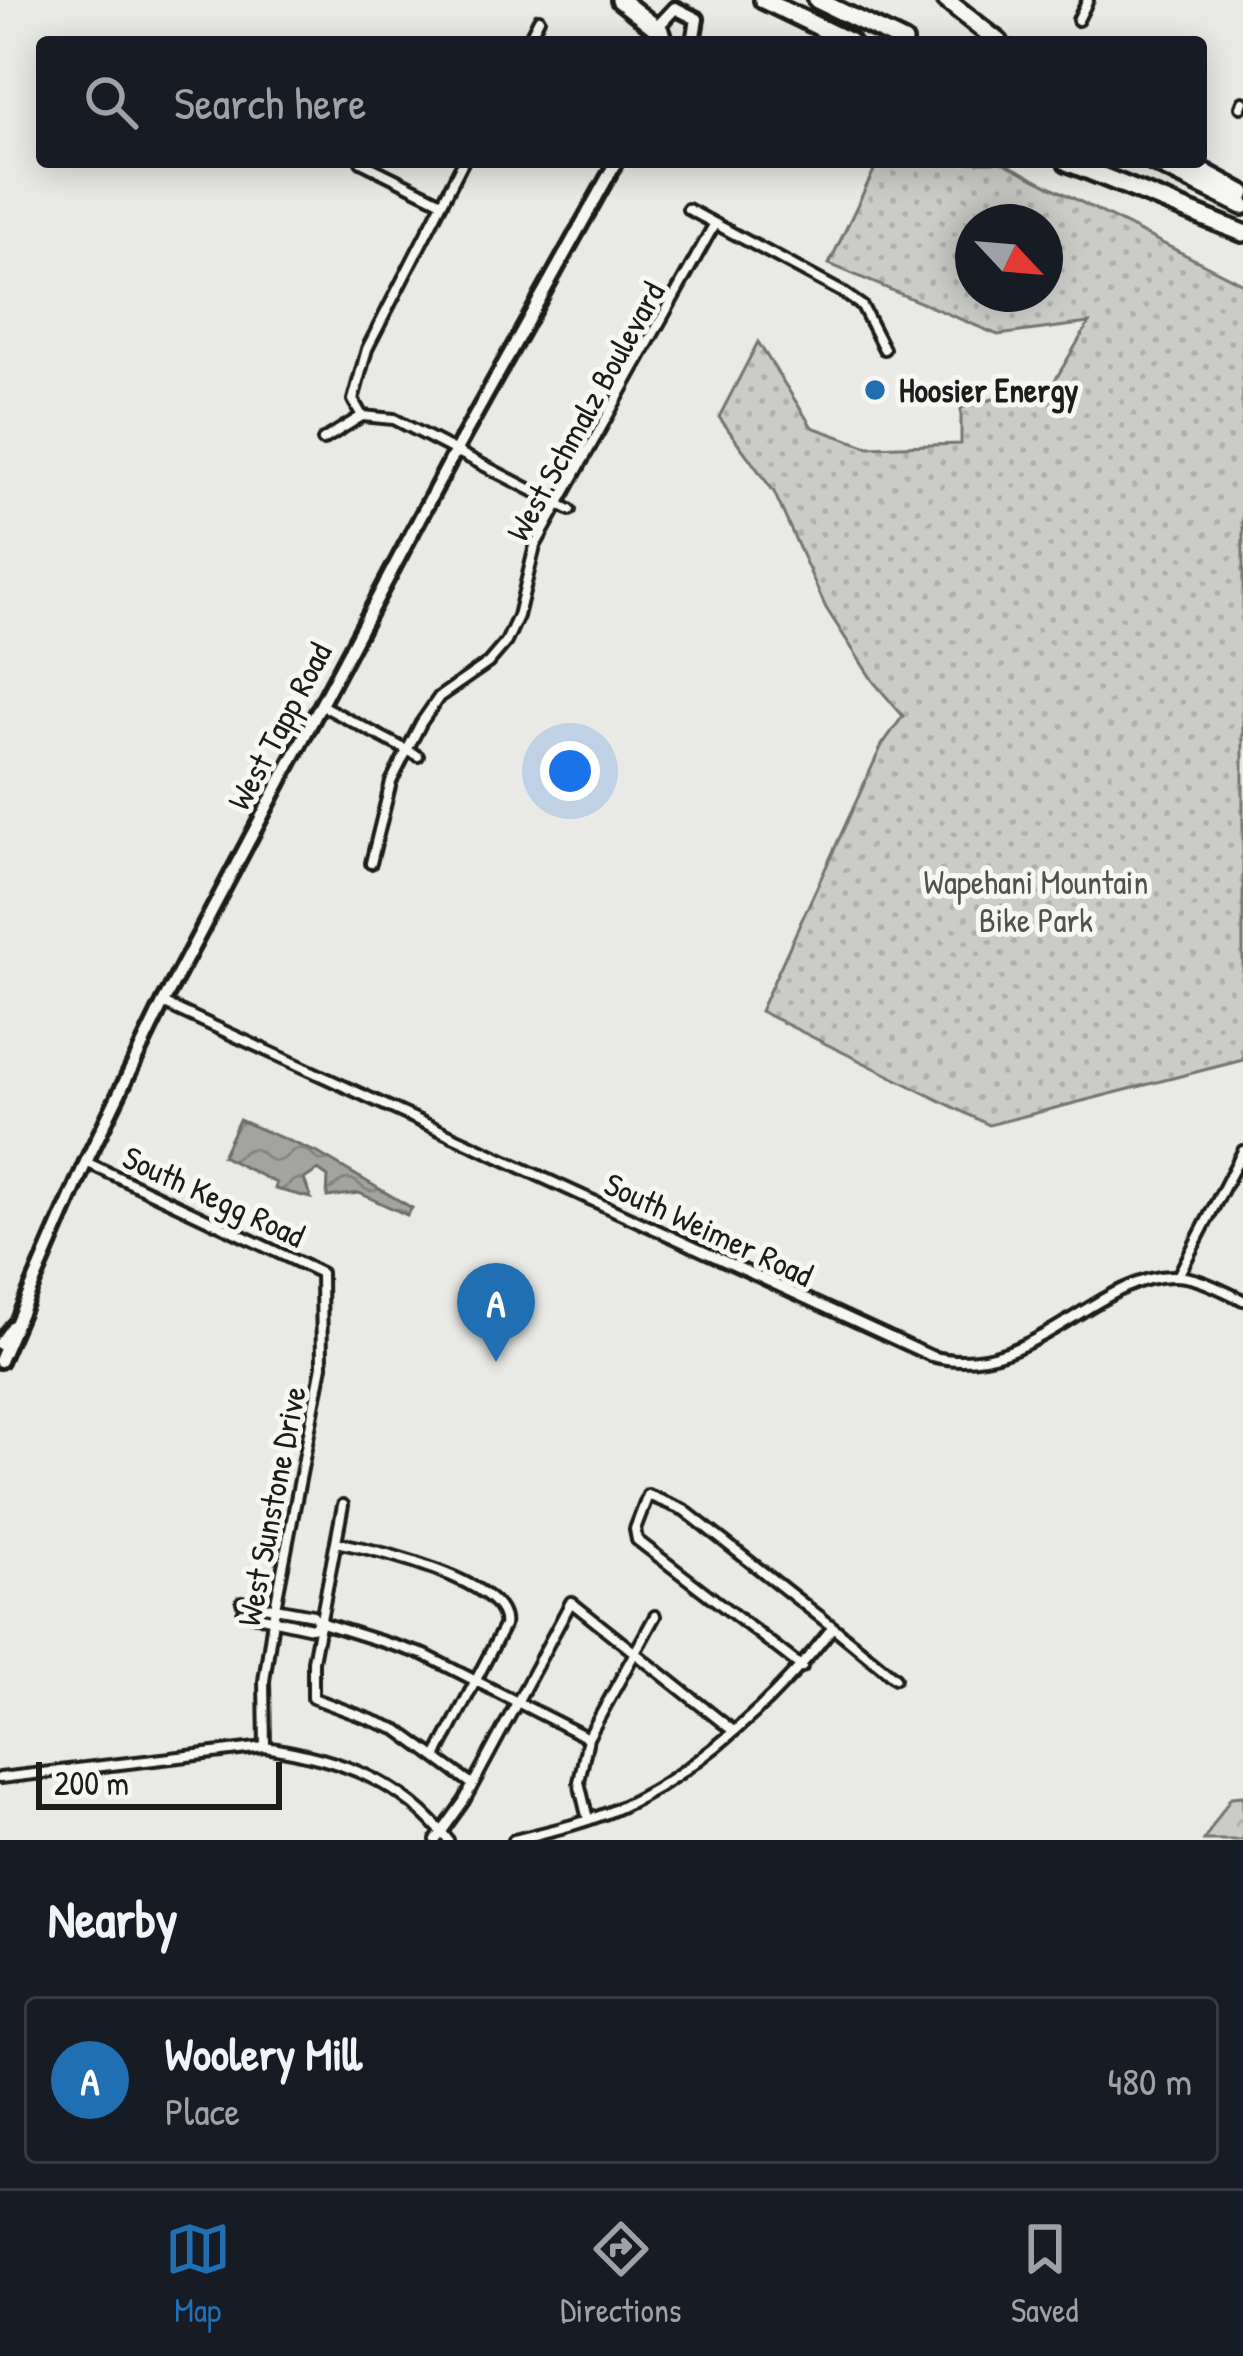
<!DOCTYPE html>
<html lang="en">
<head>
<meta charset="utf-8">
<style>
  :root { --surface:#171b24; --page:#20242c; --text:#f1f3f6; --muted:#9ea1a6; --line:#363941; --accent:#1f6fb2 }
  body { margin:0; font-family:"Patrick Hand",sans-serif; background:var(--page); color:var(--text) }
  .compass { position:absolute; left:955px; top:204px; width:108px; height:108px; border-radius:50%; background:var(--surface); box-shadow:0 6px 30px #0003; rotate:116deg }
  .scale { position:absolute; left:36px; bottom:30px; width:246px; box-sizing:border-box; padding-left:12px; border:6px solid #1c1c1c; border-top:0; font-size:33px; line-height:42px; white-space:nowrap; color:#1c1c1c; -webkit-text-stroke:9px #f6f6f2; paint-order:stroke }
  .you { position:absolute; left:570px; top:771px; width:42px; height:42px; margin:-30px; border:9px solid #fff; border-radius:50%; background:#1a73e8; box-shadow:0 0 0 18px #1a73e833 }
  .badge { display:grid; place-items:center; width:78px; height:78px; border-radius:50%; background:var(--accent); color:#fff; font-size:39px; font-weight:700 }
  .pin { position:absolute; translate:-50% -99px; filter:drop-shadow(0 3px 6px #0008) }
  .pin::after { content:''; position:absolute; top:63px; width:42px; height:36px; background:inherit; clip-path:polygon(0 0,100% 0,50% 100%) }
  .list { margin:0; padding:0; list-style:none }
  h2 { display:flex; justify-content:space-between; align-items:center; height:156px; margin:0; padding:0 48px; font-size:51px }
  h2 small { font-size:39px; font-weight:400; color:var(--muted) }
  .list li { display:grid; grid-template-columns:78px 1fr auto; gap:36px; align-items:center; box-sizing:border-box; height:168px; margin:0 24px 24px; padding:0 24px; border:3px solid var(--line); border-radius:12px }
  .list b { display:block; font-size:45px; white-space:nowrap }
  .list p { margin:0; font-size:39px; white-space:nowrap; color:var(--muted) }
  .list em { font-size:39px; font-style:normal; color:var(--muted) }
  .icon { flex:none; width:66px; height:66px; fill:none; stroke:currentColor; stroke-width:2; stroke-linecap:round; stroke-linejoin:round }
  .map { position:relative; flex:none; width:1243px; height:1840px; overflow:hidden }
  .search { position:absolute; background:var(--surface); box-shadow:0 6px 30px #0003; left:36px; right:36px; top:36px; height:132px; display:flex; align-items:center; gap:30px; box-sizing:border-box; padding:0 42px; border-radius:12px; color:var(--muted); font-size:45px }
  .sheet { height:348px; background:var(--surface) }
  nav { display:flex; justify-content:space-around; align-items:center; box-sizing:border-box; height:168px; border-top:3px solid var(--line); background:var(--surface); font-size:33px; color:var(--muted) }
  nav a { display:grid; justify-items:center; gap:6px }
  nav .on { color:var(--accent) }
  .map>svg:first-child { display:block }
  .forest { fill:url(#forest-crowns); stroke:#747472; stroke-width:3 }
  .park { fill:url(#park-dots); stroke:#747472; stroke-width:3; fill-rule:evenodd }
  .water { fill:url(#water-waves); stroke:#6d6d6c; stroke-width:3 }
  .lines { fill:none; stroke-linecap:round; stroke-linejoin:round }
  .minor-casing { stroke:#1c1c1c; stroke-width:16 }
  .secondary-casing { stroke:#1c1c1c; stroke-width:20 }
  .motorway-casing { stroke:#1c1c1c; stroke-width:24 }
  .minor { stroke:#f6f6f2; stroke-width:8 }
  .secondary { stroke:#f6f6f2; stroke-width:10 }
  .motorway { stroke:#f6f6f2; stroke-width:15 }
  .poi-dot { fill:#1f6fb2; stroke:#f6f6f2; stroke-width:4.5 }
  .labels { text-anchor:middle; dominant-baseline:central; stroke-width:10; stroke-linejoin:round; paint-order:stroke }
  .poi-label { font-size:33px; font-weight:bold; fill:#1c1c1c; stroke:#f6f6f2; text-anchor:start }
  .street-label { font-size:33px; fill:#1c1c1c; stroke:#f6f6f2 }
  .park-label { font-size:33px; fill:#51514f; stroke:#f6f6f2 }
</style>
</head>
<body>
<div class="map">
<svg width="1243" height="1840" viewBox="0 0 1243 1840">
  <defs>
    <pattern id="forest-crowns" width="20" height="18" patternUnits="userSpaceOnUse" patternTransform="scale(3)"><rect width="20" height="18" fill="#cbcbc7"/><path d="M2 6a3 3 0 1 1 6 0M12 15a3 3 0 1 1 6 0" fill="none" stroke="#aeaeaa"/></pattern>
    <pattern id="park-dots" width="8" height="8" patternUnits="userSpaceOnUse" patternTransform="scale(3)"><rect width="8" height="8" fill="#cbcbc7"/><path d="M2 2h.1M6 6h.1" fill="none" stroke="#aeaeaa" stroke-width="1.8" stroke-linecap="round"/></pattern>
    <pattern id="water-waves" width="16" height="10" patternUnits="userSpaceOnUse" patternTransform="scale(3)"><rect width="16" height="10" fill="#a3a3a1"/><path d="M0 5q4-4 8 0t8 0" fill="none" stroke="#848482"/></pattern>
  </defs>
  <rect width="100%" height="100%" fill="#e9e9e5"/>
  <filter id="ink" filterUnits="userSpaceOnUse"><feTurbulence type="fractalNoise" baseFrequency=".00833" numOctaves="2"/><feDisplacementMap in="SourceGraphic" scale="24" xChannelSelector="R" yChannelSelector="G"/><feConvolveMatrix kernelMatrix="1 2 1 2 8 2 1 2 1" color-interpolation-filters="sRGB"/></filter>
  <g filter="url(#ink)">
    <path class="forest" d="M1243 1796V1840H1204L1231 1797Z"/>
    <path class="park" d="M878 162H1002L1243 284V1060L989 1125 760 1011 882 745 903 716 873 681 826 608 774 492 719 417 758 342 812 427 868 447 961 444V408L1054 382 1089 323 998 335 829 264ZM973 222H1045V294H973Z"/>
    <path class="water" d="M239 1120 318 1153 412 1208 407 1215 359 1193 327 1197 328 1177 318 1170 304 1179 311 1198 275 1189 276 1183 222 1156Z"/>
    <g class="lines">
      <g class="minor-casing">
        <path id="minor" d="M1078 20 1088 0
          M527 42 539 19
          M1241 107 1243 102
          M361 162 442 202
          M688 209 842 292 862 306 884 349
          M362 416 353 400 367 349 463 162
          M323 440 362 416 394 419 570 510
          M321 705 418 756
          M371 863 391 782 421 723 439 697 488 663 506 642 518 616 535 546 714 225
          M163 1003 931 1356C1029 1382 1095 1276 1173 1276 1198 1276 1221 1290 1243 1300
          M86 1162 321 1273 322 1366 274 1613 264 1681 265 1747
          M1178 1276 1243 1151
          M343 1505 313 1661V1698L398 1730 472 1784
          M336 1542C371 1549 512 1581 504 1626L436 1757
          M242 1602 313 1615 319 1622 425 1655 588 1738
          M243 1613 312 1628 318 1623
          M833 1627 895 1678
          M0 1778 265 1747C337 1758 403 1781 448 1840
          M588 1820 579 1782 588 1738 655 1616
          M436 1840 464 1801 571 1602 732 1730
          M514 1840C550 1831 587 1823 621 1807 700 1771 780 1695 833 1627L684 1510 648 1495 635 1529 637 1540 802 1667"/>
      </g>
      <g class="secondary-casing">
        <path id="secondary" d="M667 42 660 24 675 8 697 19 693 42
          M0 1344 13 1326
          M0 1361 86 1162 163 1003 457 448 616 162"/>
      </g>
      <g class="motorway-casing">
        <path id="motorway" d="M620 0 660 31
          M763 0 850 42
          M817 0 904 42
          M946 0 999 42
          M1067 162 1243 233
          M1153 162 1243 206
          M1186 162 1243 193"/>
      </g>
      <use href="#minor" class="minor"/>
      <use href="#secondary" class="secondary"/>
      <use href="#motorway" class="motorway"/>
    </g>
  </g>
  <circle class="poi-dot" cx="875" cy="390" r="12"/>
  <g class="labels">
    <g class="poi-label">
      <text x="899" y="390">Hoosier Energy</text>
    </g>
    <g class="street-label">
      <text transform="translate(585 411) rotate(-61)">West Schmalz Boulevard</text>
      <text transform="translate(279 726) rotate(-62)">West Tapp Road</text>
      <text transform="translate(214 1196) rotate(25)">South Kegg Road</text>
      <text transform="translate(709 1229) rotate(25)">South Weimer Road</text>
      <text transform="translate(271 1506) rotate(-79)">West Sunstone Drive</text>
    </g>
    <g class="park-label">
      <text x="1036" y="882">Wapehani Mountain<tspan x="1036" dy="38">Bike Park</tspan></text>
    </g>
  </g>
</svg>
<svg class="compass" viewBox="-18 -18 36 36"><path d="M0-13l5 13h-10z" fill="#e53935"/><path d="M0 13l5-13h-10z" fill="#9ea1a6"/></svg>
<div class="scale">200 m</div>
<div class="you"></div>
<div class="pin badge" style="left:496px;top:1362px">A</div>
<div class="search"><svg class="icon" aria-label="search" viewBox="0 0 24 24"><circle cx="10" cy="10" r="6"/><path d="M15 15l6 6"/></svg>Search here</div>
</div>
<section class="sheet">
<h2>Nearby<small></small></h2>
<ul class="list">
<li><span class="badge">A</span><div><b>Woolery Mill</b><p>Place</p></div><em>480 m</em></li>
</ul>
</section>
<nav>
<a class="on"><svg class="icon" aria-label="map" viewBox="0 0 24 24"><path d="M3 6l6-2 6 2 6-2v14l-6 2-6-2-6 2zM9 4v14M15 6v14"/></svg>Map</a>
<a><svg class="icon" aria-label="directions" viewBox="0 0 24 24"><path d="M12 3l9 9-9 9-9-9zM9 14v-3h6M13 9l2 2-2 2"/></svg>Directions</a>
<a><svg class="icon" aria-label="saved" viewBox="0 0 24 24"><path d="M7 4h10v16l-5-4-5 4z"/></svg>Saved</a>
</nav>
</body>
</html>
